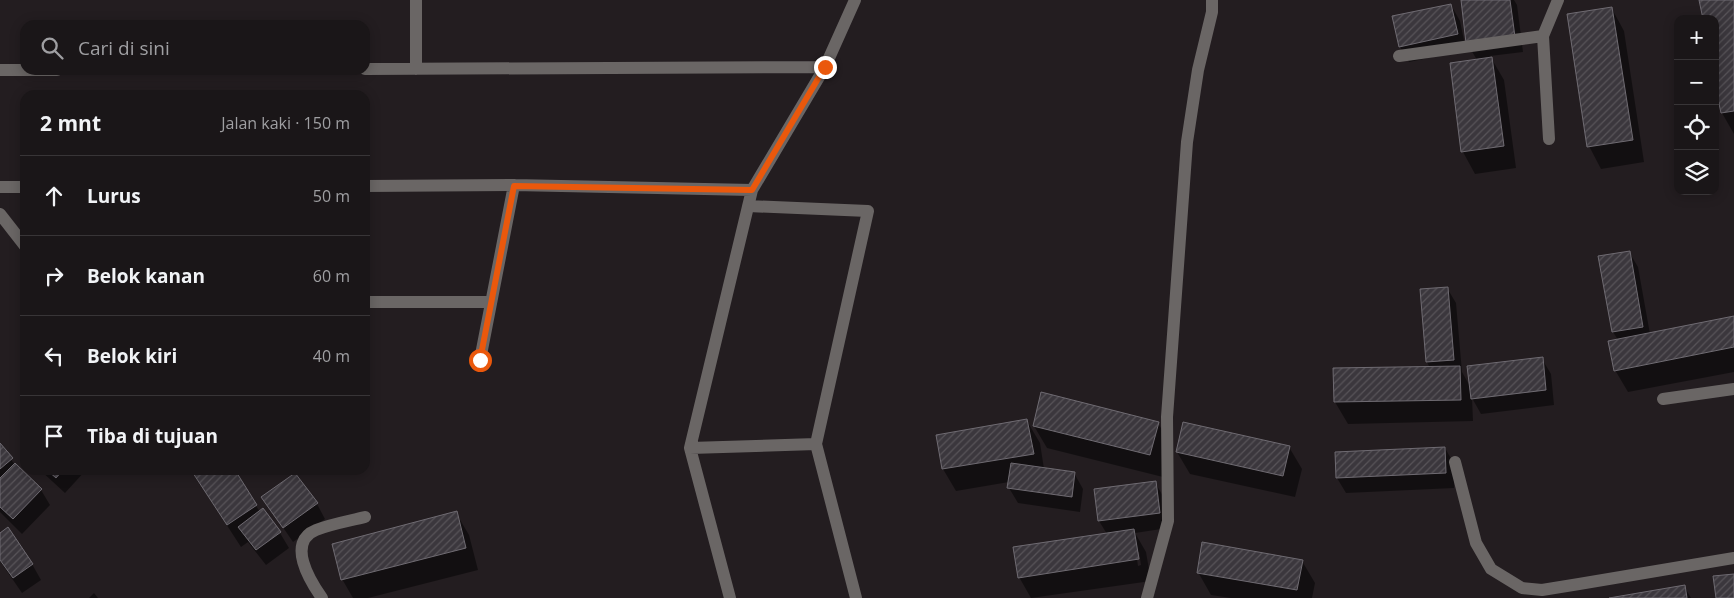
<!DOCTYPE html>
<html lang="id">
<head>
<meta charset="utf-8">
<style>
  :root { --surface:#1a1618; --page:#272325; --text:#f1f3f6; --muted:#9f9fa2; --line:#383537 }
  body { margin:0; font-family:"Open Sans",sans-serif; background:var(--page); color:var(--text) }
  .controls { position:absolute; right:15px; top:15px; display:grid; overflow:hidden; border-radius:10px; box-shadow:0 2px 12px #0003 }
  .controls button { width:45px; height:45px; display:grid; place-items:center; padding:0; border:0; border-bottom:1px solid var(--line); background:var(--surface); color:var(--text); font:25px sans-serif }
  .stop { position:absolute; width:15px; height:15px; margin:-11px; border:4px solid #ea580c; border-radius:50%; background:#fff }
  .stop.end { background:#ea580c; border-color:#fff; box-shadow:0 1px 5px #0008 }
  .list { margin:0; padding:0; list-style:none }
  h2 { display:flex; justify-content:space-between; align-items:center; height:65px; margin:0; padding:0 20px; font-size:21px }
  h2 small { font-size:16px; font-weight:400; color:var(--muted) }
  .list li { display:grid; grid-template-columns:32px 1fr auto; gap:15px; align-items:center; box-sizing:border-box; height:80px; padding:0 20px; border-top:1px solid var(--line) }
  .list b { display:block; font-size:19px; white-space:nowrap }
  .list em { font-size:16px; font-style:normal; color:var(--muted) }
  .icon { flex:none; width:28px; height:28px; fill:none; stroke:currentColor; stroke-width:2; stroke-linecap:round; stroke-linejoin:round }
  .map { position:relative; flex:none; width:1734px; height:598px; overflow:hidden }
  .search { position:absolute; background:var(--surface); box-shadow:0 2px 12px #0003; left:20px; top:20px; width:350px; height:55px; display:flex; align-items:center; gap:12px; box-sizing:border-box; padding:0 18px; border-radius:15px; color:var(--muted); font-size:19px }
  .panel { position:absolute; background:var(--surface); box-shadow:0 2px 12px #0003; left:20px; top:90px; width:350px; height:385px; border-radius:15px }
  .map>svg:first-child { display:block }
  .shadow { fill:#0007; fill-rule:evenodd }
  .building { fill:url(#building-hatch); stroke:#6f6b72 }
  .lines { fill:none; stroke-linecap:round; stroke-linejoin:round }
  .minor { stroke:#6a6665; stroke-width:12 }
  .route { stroke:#ea580c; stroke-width:6 }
</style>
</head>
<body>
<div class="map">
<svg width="1734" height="598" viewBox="0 0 1734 598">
  <defs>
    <pattern id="building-hatch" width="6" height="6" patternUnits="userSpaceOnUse" patternTransform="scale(1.25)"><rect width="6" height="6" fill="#3b373d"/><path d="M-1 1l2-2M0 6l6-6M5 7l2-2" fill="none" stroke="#585459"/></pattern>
  </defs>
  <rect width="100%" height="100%" fill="#231d20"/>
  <path class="shadow" d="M1462 0H1514L1517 5 1523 52 1490 56 1504 80 1516 168 1475 174 1463 152 1477 60 1467 43Z
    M1700 0H1734V134L1722 113 1715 19Z
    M1451 5 1460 21 1466 50 1409 62 1400 47Z
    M1612 9 1624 31 1644 162 1601 169 1589 146Z
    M1629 252 1638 267 1650 334 1734 318V372L1628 392 1615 370 1618 340 1613 332 1600 257Z
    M1447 288 1456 303 1462 372 1471 388 1542 359 1551 374 1554 405 1481 414 1472 398 1473 421 1348 424 1335 402 1430 368 1427 362Z
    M1027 421 1040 443 1044 469 1074 473 1083 489 1080 512 1018 503 1009 488V482L956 491 943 469 938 436Z
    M1158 423 1171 445 1163 477 1047 448 1034 426Z
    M0 445 15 465 41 490 50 505 22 534 0 512Z
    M1289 447 1302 469 1295 497 1190 474 1177 452Z
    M1445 448 1454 464V488L1346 493 1337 478Z
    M40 470H86L65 493Z
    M191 470H233L260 512 280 533 289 548 266 565 248 542 241 547Z
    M1155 482 1164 498 1168 528 1135 533 1146 552 1151 581 1031 598 1019 577 1107 534 1099 521 1095 490ZM1136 552H1139L1141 565 1138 566Z
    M263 498 317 504 325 519 293 542Z
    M456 513 469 535 478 570 368 598H353L342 579Z
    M0 534 32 564 41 580 22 593 0 561Z
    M1302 561 1315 583 1312 598H1231L1211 595 1198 572Z
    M1684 586 1691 598H1616Z
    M94 593 98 598H89Z"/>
  <path class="building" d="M1461 0H1510L1515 37 1466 43Z
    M1699 0H1734V111L1721 113 1715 85V19H1703Z
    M1451 4 1458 34 1399 47 1392 16Z
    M1612 7 1633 140 1587 147 1567 14Z
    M1492 57 1504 146 1461 152 1450 63Z
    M1630 251 1643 327 1612 332 1598 256Z
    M1448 287 1454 360 1426 362 1420 289Z
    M1734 316V347L1614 371 1608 341Z
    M1543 357 1546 390 1471 399 1467 366Z
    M1460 366 1461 400 1334 402 1333 368Z
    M1041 392 1159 422 1150 455 1033 426Z
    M1027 419 1034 454 942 469 936 435Z
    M1183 422 1290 446 1283 476 1176 452Z
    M0 443 13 458 0 469Z
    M1445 447 1446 473 1336 478 1335 452Z
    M15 463 42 489 13 519 0 507V478Z
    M1011 463 1075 472 1072 497 1007 488Z
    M47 470H63L56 478Z
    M191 470H235L257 505 227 525Z
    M295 473 318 503 283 528 261 497Z
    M1156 481 1160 513 1098 521 1094 489Z
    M263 508 281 532 256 550 238 527Z
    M457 511 466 548 341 580 332 544Z
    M8 527 33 564 13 578 0 560V533Z
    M1134 529 1139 559 1018 578 1013 547Z
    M1202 542 1303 560 1297 590 1197 573Z
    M1734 574V598H1716L1713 576Z
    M1685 585 1687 598H1609Z"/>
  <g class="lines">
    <path class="minor" d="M416 0V69
      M1399 56 1543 36
      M365 69 825 67
      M0 70H57
      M1549 139 1543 36 1558 0
      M365 186 514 185 752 190
      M0 187H25
      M748 206 868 211 816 444 856 598
      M0 214 25 246
      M365 302H491
      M480 360 514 185
      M1663 399 1734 389
      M690 448 816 444
      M1455 462 1476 543 1491 569 1522 588 1542 590 1579 584 1734 558
      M322 598C310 581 286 542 316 530 331 524 349 521 365 517
      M730 598 690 448 752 190 825 67 855 0
      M1147 598 1168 521 1167 417 1187 142 1198 70 1212 12V0"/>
  </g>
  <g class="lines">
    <path class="route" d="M480 360 514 186 752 190 825 67"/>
  </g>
</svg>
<div class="controls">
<button>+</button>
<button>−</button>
<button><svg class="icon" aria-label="locate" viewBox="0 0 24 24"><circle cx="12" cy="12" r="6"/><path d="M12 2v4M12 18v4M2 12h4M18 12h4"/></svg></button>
<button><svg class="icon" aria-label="layers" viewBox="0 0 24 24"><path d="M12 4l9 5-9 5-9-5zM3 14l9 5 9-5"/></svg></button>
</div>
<div class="stop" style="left:480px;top:360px"></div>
<div class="stop end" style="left:825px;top:67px"></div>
<div class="search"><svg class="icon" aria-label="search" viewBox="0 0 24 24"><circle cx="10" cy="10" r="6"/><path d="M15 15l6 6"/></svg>Cari di sini</div>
<section class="panel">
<h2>2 mnt<small>Jalan kaki · 150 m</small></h2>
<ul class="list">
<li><svg class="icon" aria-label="ahead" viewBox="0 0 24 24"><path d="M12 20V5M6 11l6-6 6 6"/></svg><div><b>Lurus</b></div><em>50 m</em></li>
<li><svg class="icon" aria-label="right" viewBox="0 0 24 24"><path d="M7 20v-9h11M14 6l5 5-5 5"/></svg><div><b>Belok kanan</b></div><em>60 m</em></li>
<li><svg class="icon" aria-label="left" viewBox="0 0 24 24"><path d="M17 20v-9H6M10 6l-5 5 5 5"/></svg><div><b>Belok kiri</b></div><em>40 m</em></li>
<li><svg class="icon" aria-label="arrive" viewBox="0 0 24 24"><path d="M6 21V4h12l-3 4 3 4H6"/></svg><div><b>Tiba di tujuan</b></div></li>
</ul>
</section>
</div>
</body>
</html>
